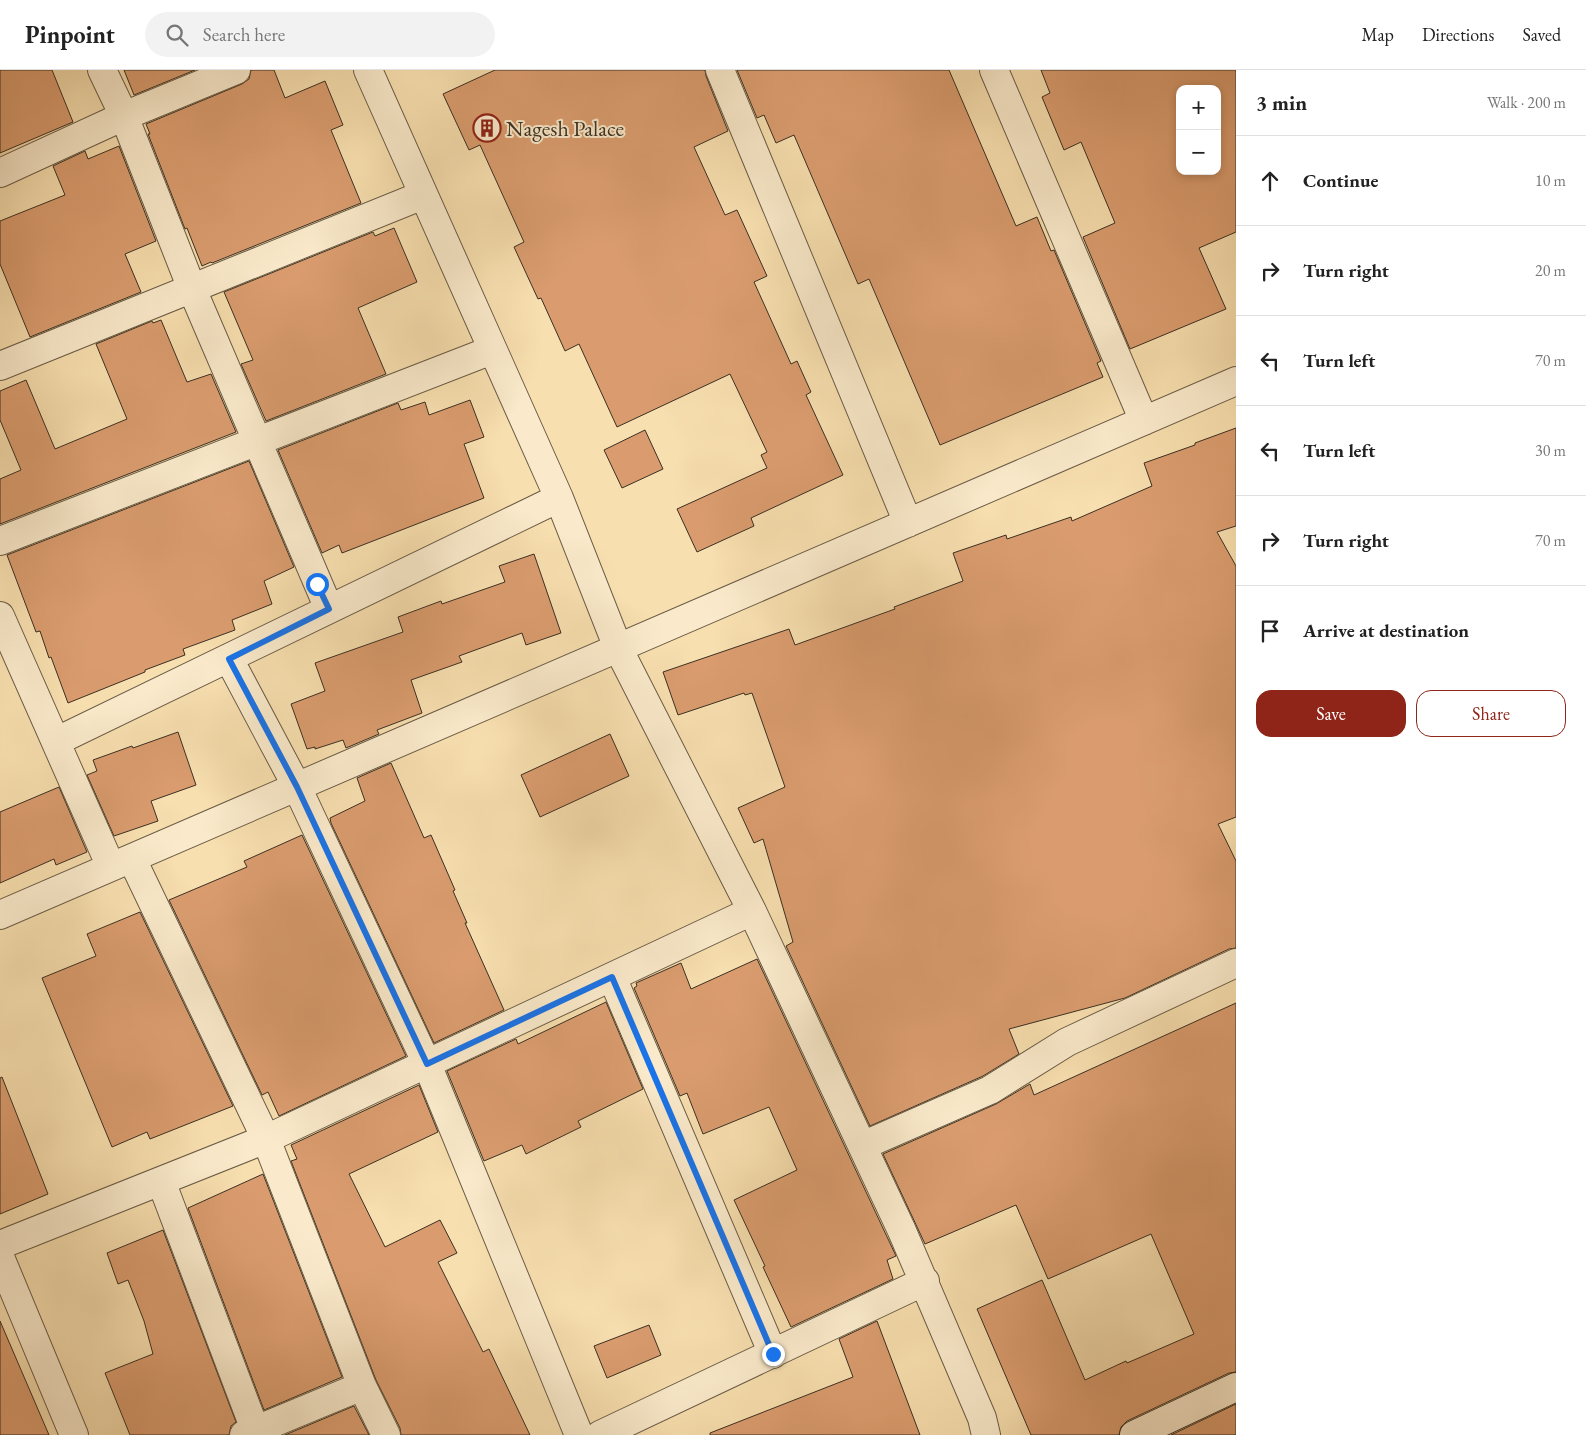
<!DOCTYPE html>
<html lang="en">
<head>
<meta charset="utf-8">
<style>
  :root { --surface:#fff; --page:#f2f2f2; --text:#222; --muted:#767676; --line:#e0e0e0; --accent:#8f2418 }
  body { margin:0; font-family:"EB Garamond",serif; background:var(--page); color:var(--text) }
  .controls { position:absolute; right:15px; top:15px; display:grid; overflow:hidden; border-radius:10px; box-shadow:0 2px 8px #0003 }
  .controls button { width:45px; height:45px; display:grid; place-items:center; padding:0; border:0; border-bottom:1px solid var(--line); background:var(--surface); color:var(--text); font:25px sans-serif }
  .stop { position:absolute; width:15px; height:15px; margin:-11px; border:4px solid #1a73e8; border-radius:50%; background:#fff }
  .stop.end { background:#1a73e8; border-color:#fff; box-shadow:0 1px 5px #0008 }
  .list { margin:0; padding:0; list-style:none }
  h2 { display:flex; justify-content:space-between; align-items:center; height:65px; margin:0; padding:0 20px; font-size:21px }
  h2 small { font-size:16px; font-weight:400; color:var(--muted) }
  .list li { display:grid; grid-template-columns:32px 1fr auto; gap:15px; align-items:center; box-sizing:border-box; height:90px; padding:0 20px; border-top:1px solid var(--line) }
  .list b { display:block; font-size:19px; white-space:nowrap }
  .list em { font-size:16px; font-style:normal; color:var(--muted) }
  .actions { display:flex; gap:10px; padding:15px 20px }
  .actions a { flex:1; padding:11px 0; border:1px solid var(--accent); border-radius:15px; text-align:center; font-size:18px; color:var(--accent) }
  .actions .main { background:var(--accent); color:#fff }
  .icon { flex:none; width:28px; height:28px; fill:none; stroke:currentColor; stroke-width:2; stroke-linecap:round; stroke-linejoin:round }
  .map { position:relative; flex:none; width:1236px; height:1365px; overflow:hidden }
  header { display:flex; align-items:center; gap:30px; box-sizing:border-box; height:70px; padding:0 25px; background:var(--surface); border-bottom:1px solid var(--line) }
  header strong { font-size:24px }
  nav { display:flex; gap:28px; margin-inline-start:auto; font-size:18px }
  .search { width:350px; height:45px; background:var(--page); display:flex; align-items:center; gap:12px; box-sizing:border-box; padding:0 18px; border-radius:28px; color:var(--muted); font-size:19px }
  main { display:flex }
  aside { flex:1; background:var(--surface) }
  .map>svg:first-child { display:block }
  .building { fill:#da9c6e; stroke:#3a3023; fill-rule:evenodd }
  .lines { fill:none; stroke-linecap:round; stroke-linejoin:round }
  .street-casing { stroke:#6a5c46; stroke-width:30 }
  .secondary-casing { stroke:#3a3023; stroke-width:30 }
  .street { stroke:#faeacb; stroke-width:28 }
  .secondary { stroke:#faeacb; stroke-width:28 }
  .route { stroke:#1a73e8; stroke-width:6 }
  .labels { text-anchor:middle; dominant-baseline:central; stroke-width:4; stroke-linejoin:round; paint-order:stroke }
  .poi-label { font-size:22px; fill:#3a3023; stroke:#faeacb; text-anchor:start }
</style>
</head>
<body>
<header>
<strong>Pinpoint</strong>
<div class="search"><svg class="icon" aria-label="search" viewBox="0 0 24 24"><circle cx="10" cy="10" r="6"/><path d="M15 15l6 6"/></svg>Search here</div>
<nav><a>Map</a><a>Directions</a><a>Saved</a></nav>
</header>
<main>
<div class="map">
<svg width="1236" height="1365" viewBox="0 0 1236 1365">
  <rect width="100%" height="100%" fill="#f8dfaf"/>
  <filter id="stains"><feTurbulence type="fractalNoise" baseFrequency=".004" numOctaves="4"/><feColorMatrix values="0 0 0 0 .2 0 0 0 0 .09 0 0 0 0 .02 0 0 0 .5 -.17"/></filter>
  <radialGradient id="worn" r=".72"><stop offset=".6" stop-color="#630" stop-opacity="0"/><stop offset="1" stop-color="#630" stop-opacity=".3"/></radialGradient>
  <path class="building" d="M0 0H52L73 52 0 83Z
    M124 0H195L134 25Z
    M251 0H274L285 28 325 11 343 55 331 60 361 133 212 193 211 192 202 196 187 158 185 159 148 64H150L146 54 242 14 249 9Z
    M495 0H705L706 6 728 61 694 77 725 145 737 140 767 206 754 212 791 294 797 291 811 322 806 325 843 405 751 448 754 456 697 482 677 439 767 398 761 385 767 382 730 304 617 357 579 274 565 281 541 228 538 229 514 177 524 172 480 75 469 80 443 24Z
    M737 0H949L1016 156 1037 147 1051 181 1054 180 1101 291 1097 293 1103 307 940 375 869 209 858 214 794 65 776 73 764 45 757 48Z
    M1041 0H1236V162L1199 178 1226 239 1130 279 1083 167 1115 153 1081 72 1064 80 1042 27 1050 23ZM1180 19H1217V101H1180Z
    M119 76 156 171 125 184 141 222 30 267 0 194V151L65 125 53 96 85 81 88 89Z
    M394 158 417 212 358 238 386 304 266 351 241 294 253 290 224 222 373 162 375 166Z
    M161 250 187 312 211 304 236 362 0 454V409L21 400 0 350V321L26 310 55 379 127 349 96 274 152 251 153 253Z
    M470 330 484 367 464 374 484 428 342 483 339 475 322 483 278 380 398 333 401 340 425 332 429 345Z
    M1236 358V456L1217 462 1236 496V747L1218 754 1236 791V878L1229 879 1125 928 1009 959 1019 984 983 1006 870 1056 786 876 793 872 763 769 754 773 738 738 785 717 752 623 745 625 744 623 678 645 663 602 789 559 795 575 895 539 894 537 963 511 953 483 1006 465 1007 469 1071 447 1072 451 1152 416 1144 393 1195 375V373Z
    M645 360 663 399 622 418 604 380Z
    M249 391 294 497 264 511 272 534 232 550 235 560 183 579 185 585 145 600V602L68 633 51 587 49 588 40 561 36 562 7 485Z
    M534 484 561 563 526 575 522 563 459 586 462 592 411 610 422 643 377 660 379 664 346 678 343 670 315 679V677L307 679 291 634 325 621 315 593 403 562 398 547 441 531 442 534 505 512 499 496Z
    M178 662 196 715 151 731 158 751 114 766 87 705 97 701 93 690 132 676 133 678Z
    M610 664 629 706 540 747 521 705Z
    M391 693 424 768 431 765 455 820 453 821 467 853H465L504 940 434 973 331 753 330 748 365 731 357 708Z
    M59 717 87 782 56 795 54 789 0 813V742Z
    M302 765 406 986 279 1046 268 1022 262 1025 169 830 247 797 244 791Z
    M140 842 233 1036 150 1069 147 1062 112 1077 42 908 96 886 87 864Z
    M757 889 896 1186 887 1190 893 1209 791 1257 763 1197 765 1196 734 1130 797 1100 769 1037 703 1064 687 1023 680 1026 634 918 637 916 636 913 681 893 691 919Z
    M606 932 643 1019 578 1051 581 1057 526 1084 522 1075 484 1091 447 1001 516 969 518 974Z
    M1236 933V1302L1229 1303 1127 1351 1121 1357 1119 1365H1031L977 1239 1042 1210 1085 1310 1126 1291 1127 1293 1194 1264 1151 1164 1048 1209 1016 1135 925 1174 883 1084 996 1034 1030 1014 1034 1025Z
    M2 1007 48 1124 0 1144V1008Z
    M419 1015 438 1062 349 1104 385 1177 440 1150 457 1183 438 1192 483 1282 489 1279 530 1365H401L400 1358 376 1310 291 1091 297 1089 291 1075Z
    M263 1104 342 1307 264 1340 188 1138Z
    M163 1160 236 1352 231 1356 229 1365H130L105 1303 153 1284 144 1251 128 1210 118 1214 107 1183Z
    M0 1251 49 1365H0Z
    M877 1251 920 1365H710V1363L853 1307 839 1269Z
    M649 1255 661 1285 607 1308 594 1276Z
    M1236 1334V1365H1171Z
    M354 1336 369 1365H285Z"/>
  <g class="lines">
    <g class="street-casing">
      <path id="street" d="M102 0 124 46 192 219 329 539
        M368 0 559 428 618 578 752 841 902 1161 982 1348 986 1365
        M720 0 908 453
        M994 0 1144 351
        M0 103 124 46 236 0
        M0 296 423 125
        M0 471 492 280
        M0 546 111 797
        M229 589 297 717 427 994 579 1365
        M57 671C224 591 391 509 559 428
        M132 789 266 1069 362 1316 386 1365
        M0 845 1236 311
        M612 907 773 1284
        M862 1076 990 1020 1067 972 1236 893
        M161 1111 257 1365
        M0 1175 266 1069 752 841
        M0 1187 74 1365
        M244 1365 362 1316
        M600 1365 925 1211"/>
    </g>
    <g class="secondary-casing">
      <path id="secondary" d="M1134 1365 1236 1317"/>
    </g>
    <use href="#street" class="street"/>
    <use href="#secondary" class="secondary"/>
  </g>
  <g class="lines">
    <path class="route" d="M317 514 329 539 229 589 297 717 427 994 612 907 773 1284"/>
  </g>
  <defs>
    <g id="building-ring" transform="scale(1.4375)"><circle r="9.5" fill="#faeacb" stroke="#8f2418" stroke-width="1.5"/><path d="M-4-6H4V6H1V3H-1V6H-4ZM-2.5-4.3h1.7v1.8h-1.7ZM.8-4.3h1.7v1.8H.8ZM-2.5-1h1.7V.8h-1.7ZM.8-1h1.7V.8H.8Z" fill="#8f2418"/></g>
  </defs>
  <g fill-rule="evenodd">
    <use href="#building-ring" x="487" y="58"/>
  </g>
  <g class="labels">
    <g class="poi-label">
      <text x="506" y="58">Nagesh Palace</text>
    </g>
  </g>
  <rect width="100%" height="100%" filter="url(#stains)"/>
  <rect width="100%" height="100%" fill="url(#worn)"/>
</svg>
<div class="controls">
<button>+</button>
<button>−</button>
</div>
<div class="stop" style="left:317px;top:514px"></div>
<div class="stop end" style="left:773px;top:1284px"></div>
</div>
<aside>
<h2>3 min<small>Walk · 200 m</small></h2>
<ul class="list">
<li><svg class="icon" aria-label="ahead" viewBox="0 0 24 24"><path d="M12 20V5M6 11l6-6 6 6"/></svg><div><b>Continue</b></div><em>10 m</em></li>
<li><svg class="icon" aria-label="right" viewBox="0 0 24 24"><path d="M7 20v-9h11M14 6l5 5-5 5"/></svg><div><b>Turn right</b></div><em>20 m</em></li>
<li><svg class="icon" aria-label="left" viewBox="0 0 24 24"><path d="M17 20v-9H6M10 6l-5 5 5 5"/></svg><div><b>Turn left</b></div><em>70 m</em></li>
<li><svg class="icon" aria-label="left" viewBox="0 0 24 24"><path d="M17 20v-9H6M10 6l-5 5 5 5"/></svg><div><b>Turn left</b></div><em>30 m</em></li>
<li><svg class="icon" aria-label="right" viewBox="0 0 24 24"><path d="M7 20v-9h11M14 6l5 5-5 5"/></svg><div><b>Turn right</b></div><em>70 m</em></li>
<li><svg class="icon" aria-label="arrive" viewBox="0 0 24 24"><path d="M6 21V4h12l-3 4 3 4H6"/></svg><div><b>Arrive at destination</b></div></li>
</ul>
<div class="actions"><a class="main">Save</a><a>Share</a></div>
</aside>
</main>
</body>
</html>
